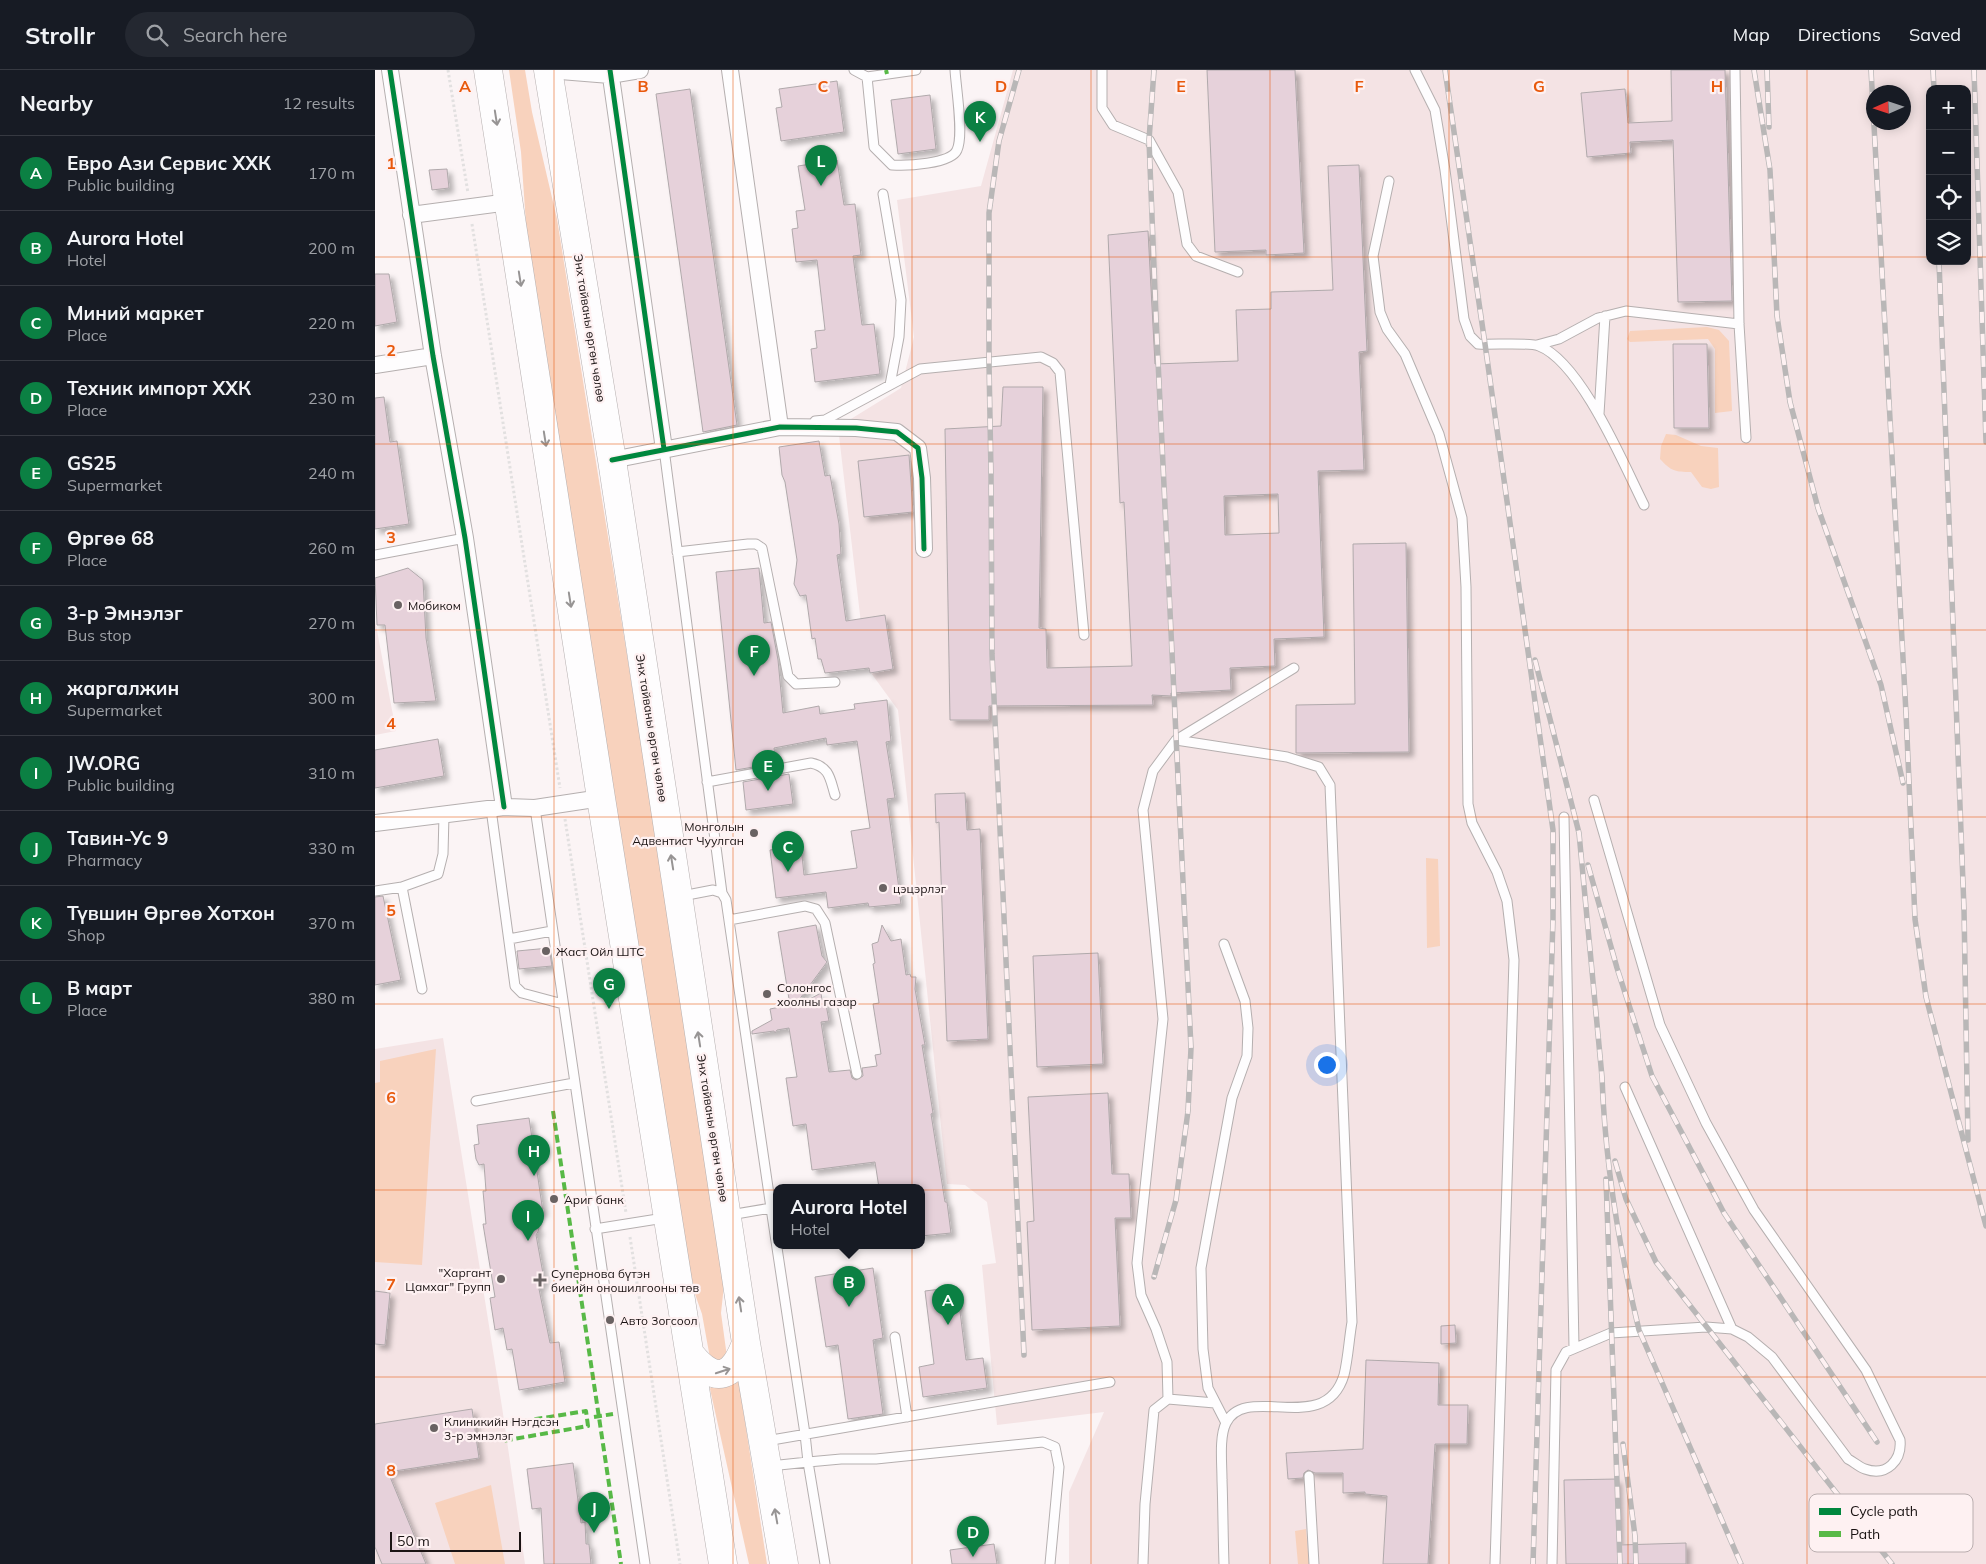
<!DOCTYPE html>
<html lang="en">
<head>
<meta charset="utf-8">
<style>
  :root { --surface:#171b24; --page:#242831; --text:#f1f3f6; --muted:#9ea1a6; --line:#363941; --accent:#0b8043 }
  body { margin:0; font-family:Mulish,sans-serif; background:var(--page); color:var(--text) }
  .controls { position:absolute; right:15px; top:15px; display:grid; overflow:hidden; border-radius:10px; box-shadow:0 2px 12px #0003 }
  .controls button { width:45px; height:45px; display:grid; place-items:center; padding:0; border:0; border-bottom:1px solid var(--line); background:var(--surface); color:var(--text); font:25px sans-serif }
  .compass { position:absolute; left:1491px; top:15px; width:45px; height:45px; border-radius:50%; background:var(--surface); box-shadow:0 2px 12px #0003; rotate:267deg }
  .scale { position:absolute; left:15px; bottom:12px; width:131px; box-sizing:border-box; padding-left:5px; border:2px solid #1a1313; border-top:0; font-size:14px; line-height:18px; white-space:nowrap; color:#1a1313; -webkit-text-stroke:4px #fef1f2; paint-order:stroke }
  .you { position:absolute; left:951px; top:994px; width:18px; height:18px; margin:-12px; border:4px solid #fff; border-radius:50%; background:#1a73e8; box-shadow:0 0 0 8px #1a73e833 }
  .badge { display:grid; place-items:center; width:32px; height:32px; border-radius:50%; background:var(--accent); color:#fff; font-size:16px; font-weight:700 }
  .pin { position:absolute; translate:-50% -41px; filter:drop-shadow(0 1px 2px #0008) }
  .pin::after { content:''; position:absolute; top:26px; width:18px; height:15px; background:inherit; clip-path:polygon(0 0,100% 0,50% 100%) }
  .popup { position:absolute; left:398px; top:1114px; width:152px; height:65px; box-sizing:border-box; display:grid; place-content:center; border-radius:10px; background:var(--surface); filter:drop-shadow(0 1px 4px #0005); font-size:16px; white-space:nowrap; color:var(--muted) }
  .popup b { font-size:19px; color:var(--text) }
  .popup::after { content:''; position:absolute; left:50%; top:100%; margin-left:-10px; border:10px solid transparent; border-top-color:var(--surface) }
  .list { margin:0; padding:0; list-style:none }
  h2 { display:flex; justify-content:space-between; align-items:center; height:65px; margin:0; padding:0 20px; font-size:21px }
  h2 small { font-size:16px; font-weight:400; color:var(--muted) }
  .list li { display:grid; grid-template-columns:32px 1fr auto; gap:15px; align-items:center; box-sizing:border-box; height:75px; padding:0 20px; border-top:1px solid var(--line) }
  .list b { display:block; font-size:19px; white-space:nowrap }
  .list p { margin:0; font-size:16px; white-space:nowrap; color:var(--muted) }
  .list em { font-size:16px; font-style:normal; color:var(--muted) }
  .icon { flex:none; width:28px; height:28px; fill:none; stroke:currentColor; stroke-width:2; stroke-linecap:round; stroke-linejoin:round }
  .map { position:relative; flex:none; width:1611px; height:1494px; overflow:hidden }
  header { display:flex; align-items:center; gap:30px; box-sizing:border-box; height:70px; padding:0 25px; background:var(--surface); border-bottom:1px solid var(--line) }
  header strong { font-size:24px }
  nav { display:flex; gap:28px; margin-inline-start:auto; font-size:18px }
  .search { width:350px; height:45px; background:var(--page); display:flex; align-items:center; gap:12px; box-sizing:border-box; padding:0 18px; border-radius:28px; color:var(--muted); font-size:19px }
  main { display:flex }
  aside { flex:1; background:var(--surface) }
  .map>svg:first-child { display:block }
  .built { fill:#f4e3e4; fill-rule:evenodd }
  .green { fill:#f8d2bd }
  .building { fill:#e6d1da; stroke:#b0a9ab; fill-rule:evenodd; filter:url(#shadow) }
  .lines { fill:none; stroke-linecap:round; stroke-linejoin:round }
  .service-casing { stroke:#b5afaf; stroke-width:11 }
  .minor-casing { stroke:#b5afaf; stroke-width:18 }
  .trunk-casing { stroke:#b5afaf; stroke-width:29 }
  .path { stroke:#e2e0e0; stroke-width:3; stroke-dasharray:2.5 2.5; stroke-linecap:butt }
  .service { stroke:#fefdfe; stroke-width:9 }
  .minor { stroke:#fefdfe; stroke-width:16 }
  .trunk { stroke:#fefdfe; stroke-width:28 }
  .rail-casing { stroke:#b9b7b7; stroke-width:5.5 }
  .rail { stroke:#fef1f2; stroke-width:4; stroke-dasharray:11; stroke-linecap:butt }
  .quiet { stroke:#58b947; stroke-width:4; stroke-dasharray:8 4; stroke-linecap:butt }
  .cycleway-casing { stroke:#fef1f2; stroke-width:8 }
  .cycleway { stroke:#00873e; stroke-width:5 }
  .oneway { stroke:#979494 }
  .grid { fill:none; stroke:#e8590c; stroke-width:1; stroke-opacity:0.55 }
  .poi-dot { fill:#696262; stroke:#fef1f2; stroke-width:2 }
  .labels { text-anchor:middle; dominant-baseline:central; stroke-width:4.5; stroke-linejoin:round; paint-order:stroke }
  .street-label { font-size:12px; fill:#1a1313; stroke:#fef1f2 }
  .poi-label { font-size:12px; fill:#1a1313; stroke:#fef1f2; text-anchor:start }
  .key { fill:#fef1f2; stroke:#baaeaf; stroke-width:1 }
  .key-label { font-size:14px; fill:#1a1313 }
  .grid-label { font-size:16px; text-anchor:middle; font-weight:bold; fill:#e8590c; stroke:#fef1f2; stroke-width:4.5; stroke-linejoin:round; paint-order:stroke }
</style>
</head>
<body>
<header>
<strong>Strollr</strong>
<div class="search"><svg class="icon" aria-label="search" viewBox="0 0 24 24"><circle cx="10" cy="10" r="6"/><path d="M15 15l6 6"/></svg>Search here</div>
<nav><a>Map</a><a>Directions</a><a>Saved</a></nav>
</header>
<main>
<aside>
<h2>Nearby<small>12 results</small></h2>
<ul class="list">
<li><span class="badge">A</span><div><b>Евро Ази Сервис ХХК</b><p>Public building</p></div><em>170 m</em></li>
<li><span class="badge">B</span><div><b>Aurora Hotel</b><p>Hotel</p></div><em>200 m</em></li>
<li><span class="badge">C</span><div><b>Миний маркет</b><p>Place</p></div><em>220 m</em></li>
<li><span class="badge">D</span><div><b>Техник импорт ХХК</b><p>Place</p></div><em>230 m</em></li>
<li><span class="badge">E</span><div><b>GS25</b><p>Supermarket</p></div><em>240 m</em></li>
<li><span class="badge">F</span><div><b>Өргөө 68</b><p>Place</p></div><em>260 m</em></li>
<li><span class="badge">G</span><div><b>3-р Эмнэлэг</b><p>Bus stop</p></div><em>270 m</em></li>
<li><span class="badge">H</span><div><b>жаргалжин</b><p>Supermarket</p></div><em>300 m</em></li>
<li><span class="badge">I</span><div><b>JW.ORG</b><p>Public building</p></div><em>310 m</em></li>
<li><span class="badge">J</span><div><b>Тавин-Ус 9</b><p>Pharmacy</p></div><em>330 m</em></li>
<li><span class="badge">K</span><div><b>Түвшин Өргөө Хотхон</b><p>Shop</p></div><em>370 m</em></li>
<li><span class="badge">L</span><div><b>В март</b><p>Place</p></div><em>380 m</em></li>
</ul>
</aside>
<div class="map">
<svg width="1611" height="1494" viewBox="0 0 1611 1494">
  <defs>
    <filter id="shadow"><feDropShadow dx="4.5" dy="4.5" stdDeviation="2.5" flood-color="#0004"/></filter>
  </defs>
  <rect width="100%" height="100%" fill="#fbf4f5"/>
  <path class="built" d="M638 0H1611V1494H694V1422L729 1342 622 1355 607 1195 621 1193 612 1132 590 1115 572 1114 523 640 491 596 463 357 526 318 539 267 522 130 606 116ZM1555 19H1592V191H1555ZM1498 22H1528V52H1498Z
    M0 550 21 661 0 665Z
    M68 968 127 1337 150 1494H0V979Z"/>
  <path class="green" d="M134 0H150L157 42 182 149 269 691 349 1215 346 1243 352 1287 349 1292 335 1288 327 1244 314 1207 151 154 146 82Z
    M1332 257 1344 260 1354 271 1357 341 1340 343V279L1333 269 1255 272 1252 269 1255 261Z
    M1291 364 1301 365 1326 376 1343 378 1344 417 1336 419 1327 417 1316 402C1300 402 1296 401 1285 389L1286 376Z
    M1051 788 1063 789 1065 876 1052 878Z
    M61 979 47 1195 0 1192V1013L5 1012V991Z
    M362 1308 364 1313 392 1494H374L335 1319 337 1315Z
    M116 1415 130 1494H80L60 1433Z
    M931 1459 934 1494H923L920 1461Z"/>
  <path class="building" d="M832 0H920L929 183 891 185V180L840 182Z
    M1296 0H1350L1357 231 1303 232 1298 70 1255 72 1256 83 1212 87 1206 23 1250 19 1253 53 1297 51Z
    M462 11 469 62 406 71 401 38 407 37 404 19Z
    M315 19 362 355 328 362 281 24Z
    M555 25 561 79 523 84 516 30Z
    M462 90 469 135 480 134 486 185 478 186 487 255 499 254 505 304 440 312 436 279 442 278 440 261 450 260 442 190 421 192 417 159 423 158 421 141 430 140 423 96Z
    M984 95 992 281 984 282 989 400 943 401 949 567 899 569 900 596 855 598 856 620 796 623V626L777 625 778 635 614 636V650H575L570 359 626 356 628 317H668L664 558 671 559 672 598 757 596 749 432 745 433 733 165 773 161 780 294 863 291 861 240 896 239V222L958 220 953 96ZM903 424 904 463 850 465 849 426Z
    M72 99 74 118 57 120 54 100Z
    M0 204H14L22 252 0 256Z
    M1298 274H1332L1334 358H1299Z
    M9 327 15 372 22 371 34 454 0 459V328Z
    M444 371 450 406 455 405 464 454 466 484 462 485 471 551 510 545 518 599 495 603 494 598 450 603 446 589H443L440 568 437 569 431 525 425 526 419 514 422 490 410 412 407 405 404 377Z
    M534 385 538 442 489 447 483 391Z
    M1031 473 1034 682 921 683V635L980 634 978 474Z
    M33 498 48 510 51 568 61 631 19 633 10 555H2L0 508Z
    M384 498 389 553 396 552 403 590 408 643 444 636 445 644 480 639 479 634 512 630 516 671 511 672 520 728 512 729 526 834 494 837 493 833 453 838 451 822 401 828 395 780 426 776 429 805 482 798 476 761 495 758 482 671 452 675 451 668 399 678 401 693 361 700 341 502Z
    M63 669 69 706 0 718V680Z
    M414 704 418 734 371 740 368 712Z
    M590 723 592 760 605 759 613 969 572 971 564 752 561 753 560 724Z
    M8 826 26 910 0 915V827Z
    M441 855 447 886 452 892 418 938 446 923 447 930 450 929 454 951 446 952 454 1002 475 1000 477 1008 481 1010 488 1006 487 998 502 996 500 985 506 984 498 934 504 933 498 894 500 893 497 874 503 872 507 855 516 871 526 869 531 905 535 904 536 907H541L540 919 550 975H547L558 1043 556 1044 570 1132H572L576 1163 546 1166V1118H504L500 1092 437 1100 431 1054 418 1056 411 1008 422 1007 414 958 402 960 400 963 399 961 377 964V961L397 950 395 939 415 935 403 862Z
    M174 878 177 896 144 899 142 881Z
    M723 883 728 994 662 997 658 886Z
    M733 1023 737 1104H754L756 1148H740L745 1256 657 1260 652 1152 659 1151 653 1027Z
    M154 1048 168 1142 154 1144 164 1160 161 1165 169 1209 164 1219 175 1273 184 1272 190 1312 144 1320 137 1279 132 1280 128 1258 120 1260 115 1228 120 1227 108 1154H111L108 1121H111L109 1094 104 1095 101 1089 99 1075 104 1074 102 1055Z
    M498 1198 508 1268 498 1270 508 1344 473 1349 463 1275 451 1277 440 1207Z
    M582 1217 591 1290 608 1288 612 1318 548 1327 544 1297 559 1294 550 1221Z
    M0 1221 15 1223 10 1275 0 1274Z
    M1080 1255 1081 1273 1066 1274V1256Z
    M991 1290 1064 1293 1063 1335H1093L1092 1374H1060L1053 1494H1008L1012 1426 990 1424V1422L968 1423V1403H940L933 1400 929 1403 928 1408 913 1409 911 1383 988 1379Z
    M97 1339 104 1388 13 1402 51 1494H7L0 1477V1354Z
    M198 1393 206 1453 210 1452 211 1474H214L216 1494H169L166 1438 157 1439 152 1399Z
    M1242 1409 1244 1475 1311 1473V1494H1191L1189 1410Z
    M619 1474 622 1494H577L575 1480Z"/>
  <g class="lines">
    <g class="service-casing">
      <path id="service" d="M479 0 492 7 541 0
        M727 0V38L738 55 774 70 803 122 812 174 821 186 863 202
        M1040 0 1060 40 1070 100 1089 249 1095 266 1103 274C1117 275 1154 272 1164 276 1206 292 1249 395 1269 435
        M1360 0 1364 254 1371 368
        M492 7 499 77 517 95C531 96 576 94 582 80 589 65 581 18 580 0
        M1014 111 998 186 1005 242 1012 259 1030 284 1064 364 1087 448 1091 517 1093 734 1097 753 1122 802 1132 831 1139 890 1120 1494
        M508 124 526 230 524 267 515 315
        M1162 275 1184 269 1223 248 1251 241 1364 254
        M1224 344 1230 246
        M440 351 450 350 545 299 666 287 678 293 685 302 709 565
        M289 379 347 823
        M302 482 373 474H381L387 478 413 606 421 614 460 612
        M0 485 90 468
        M801 670 912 687 944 697 955 715 977 1252C974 1269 973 1289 969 1305 950 1368 871 1312 851 1353 844 1367 847 1393 847 1410 848 1438 848 1466 849 1494
        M332 712 436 693C455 697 455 709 460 725
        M160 738 270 1494
        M116 739 140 916 147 923 188 934
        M1189 747 1199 1277
        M27 817 47 919
        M0 821 27 817 63 804 68 784 69 745
        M307 826 338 820 347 823 351 830 396 1138 355 1145
        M354 850 430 836 441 839 450 853 482 1004
        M134 869 177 861
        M849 874 870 931 873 958 872 986 857 1028 826 1198 828 1279 833 1318 851 1353
        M1250 1017 1357 1259
        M101 1031 199 1013
        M396 1138 430 1364 433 1392 466 1389H501L668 1372 680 1377 684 1397 675 1494
        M220 1159 289 1148
        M520 1267 532 1347
        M793 1329 840 1333
        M391 1371 735 1312
        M395 1396 433 1392 450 1494
        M934 1406 939 1494
        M768 1494 770 1434 779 1340 793 1329 792 1292 781 1259 766 1225 762 1193 788 949 768 740 778 701 801 670 919 598
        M1177 1494 1181 1300 1191 1282 1236 1263 1331 1257 1357 1259 1373 1267 1397 1287 1473 1389C1479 1392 1484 1397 1490 1399 1512 1407 1527 1390 1525 1370L1491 1300 1379 1140 1331 1053 1285 955 1219 730"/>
    </g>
    <g class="minor-casing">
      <path id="minor" d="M15 0 58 286 90 468 129 737
        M173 0 235 5 265 0
        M235 0 289 379
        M355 0 405 357
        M36 145 134 132
        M0 295 58 286
        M237 390 405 357 481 358 522 362 543 378 547 408 549 479
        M0 753 129 737 160 738 226 728"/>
    </g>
    <g class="trunk-casing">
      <path id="trunk" d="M113 0 226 728 348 1494
        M173 0 237 390 371 1273 409 1494
        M316 1285C341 1316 359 1307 371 1273"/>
    </g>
    <path class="path" d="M73 0 93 123
      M97 154 185 718
      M190 749 251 1143
      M255 1167 305 1494"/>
    <use href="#service" class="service"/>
    <use href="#minor" class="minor"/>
    <use href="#trunk" class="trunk"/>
    <g class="rail-casing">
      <path id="rail" d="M644 0 624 71 614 143V293L616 403 617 584 649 1285
        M779 0 774 70 781 249 816 978 813 1041 801 1130 779 1207
        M1070 0 1110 274 1178 760V849L1158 1494
        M1379 0 1395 100 1402 246 1415 332 1443 438 1506 615 1528 713
        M1392 0 1394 57
        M1496 0 1531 643 1540 849 1551 927 1611 1156
        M1558 0 1559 19
        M1599 0 1611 372
        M1564 191 1589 839 1593 1070
        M1160 590 1204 763 1227 1007C1230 1092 1244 1178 1264 1260L1366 1494
        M1213 795 1242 898 1277 1006 1349 1143 1502 1372
        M1240 1091 1251 1129 1281 1192 1517 1494
        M1231 1109 1245 1494
        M1248 1374 1260 1466 1261 1494"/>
    </g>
    <use href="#rail" class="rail"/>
    <path class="quiet" d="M511 0 512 4
      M178 1041 246 1494
      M219 1347 238 1344
      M124 1355 211 1341 213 1356 127 1371"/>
    <g class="cycleway-casing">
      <path id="cycleway" d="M15 0 58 286 90 468 129 737
        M235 0 289 379
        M237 390 405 357 481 358 522 362 543 378 547 408 549 479"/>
    </g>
    <use href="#cycleway" class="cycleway"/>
  </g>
  <defs><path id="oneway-shaft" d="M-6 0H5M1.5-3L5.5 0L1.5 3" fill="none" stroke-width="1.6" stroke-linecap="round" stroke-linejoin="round" transform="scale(1.25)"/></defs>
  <g class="oneway">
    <use href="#oneway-shaft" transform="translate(121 48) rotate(81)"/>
    <use href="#oneway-shaft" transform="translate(145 209) rotate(81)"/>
    <use href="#oneway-shaft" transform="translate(170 369) rotate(81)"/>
    <use href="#oneway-shaft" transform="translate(195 530) rotate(81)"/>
    <use href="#oneway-shaft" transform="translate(297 792) rotate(-99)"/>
    <use href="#oneway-shaft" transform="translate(324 969) rotate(-99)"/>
    <use href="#oneway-shaft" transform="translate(365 1234) rotate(-99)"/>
    <use href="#oneway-shaft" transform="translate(348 1301) rotate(-18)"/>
    <use href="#oneway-shaft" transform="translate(401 1446) rotate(-100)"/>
  </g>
  <path class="grid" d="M179 0V1494M358 0V1494M537 0V1494M716 0V1494M895 0V1494M1074 0V1494M1253 0V1494M1432 0V1494M0 187H1555M1592 187H1611M0 374H1611M0 560H1611M0 747H1611M0 934H1611M0 1120H1611M0 1307H1611"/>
  <g class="poi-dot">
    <circle cx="23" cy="535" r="5"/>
    <circle cx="379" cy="763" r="5"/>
    <circle cx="508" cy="818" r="5"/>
    <circle cx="171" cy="881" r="5"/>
    <circle cx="392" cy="924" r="5"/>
    <circle cx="179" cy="1129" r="5"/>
    <circle cx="126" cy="1209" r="5"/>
    <path d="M162.5 1202.5h5v5h5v5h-5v5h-5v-5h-5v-5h5z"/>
    <circle cx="235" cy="1250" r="5"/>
    <circle cx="59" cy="1358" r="5"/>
  </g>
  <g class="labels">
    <g class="street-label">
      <text transform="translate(215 258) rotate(81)">Энх тайваны өргөн чөлөө</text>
      <text transform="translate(277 658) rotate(81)">Энх тайваны өргөн чөлөө</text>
      <text transform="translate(338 1058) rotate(81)">Энх тайваны өргөн чөлөө</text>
    </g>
    <g class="poi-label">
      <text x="33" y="535">Мобиком</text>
      <text x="369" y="756" text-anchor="end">Монголын<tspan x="369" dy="14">Адвентист Чуулган</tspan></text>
      <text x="518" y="818">цэцэрлэг</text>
      <text x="181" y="881">Жаст Ойл ШТС</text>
      <text x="402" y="917">Солонгос<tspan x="402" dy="14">хоолны газар</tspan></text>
      <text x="189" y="1129">Ариг банк</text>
      <text x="116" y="1202" text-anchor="end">"Харгант<tspan x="116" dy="14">Цамхаг" Групп</tspan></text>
      <text x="176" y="1203">Супернова бүтэн<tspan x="176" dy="14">биеийн оношилгооны төв</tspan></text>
      <text x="245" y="1250">Авто 3огсоол</text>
      <text x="69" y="1351">Клиникийн Нэгдсэн<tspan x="69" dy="14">3-р эмнэлэг</tspan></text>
    </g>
  </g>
  <rect x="1434" y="1424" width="164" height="58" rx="8" class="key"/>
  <rect x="1444" y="1438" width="22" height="7" fill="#00873e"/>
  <rect x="1444" y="1461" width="22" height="6" fill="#58b947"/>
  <g class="key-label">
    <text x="1475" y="1446">Cycle path</text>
    <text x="1475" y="1469">Path</text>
  </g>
  <g class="grid-label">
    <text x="90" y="22">A</text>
    <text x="268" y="22">B</text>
    <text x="448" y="22">C</text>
    <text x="626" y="22">D</text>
    <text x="806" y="22">E</text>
    <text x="984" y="22">F</text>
    <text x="1164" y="22">G</text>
    <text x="1342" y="22">H</text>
    <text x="16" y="99">1</text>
    <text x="16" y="286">2</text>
    <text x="16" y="473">3</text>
    <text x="16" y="659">4</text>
    <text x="16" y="846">5</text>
    <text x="16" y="1033">6</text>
    <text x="16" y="1220">7</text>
    <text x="16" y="1406">8</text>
  </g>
</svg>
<div class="controls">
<button>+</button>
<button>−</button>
<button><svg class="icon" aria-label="locate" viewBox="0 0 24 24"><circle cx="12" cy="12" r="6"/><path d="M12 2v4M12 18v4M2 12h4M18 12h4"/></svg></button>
<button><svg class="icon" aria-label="layers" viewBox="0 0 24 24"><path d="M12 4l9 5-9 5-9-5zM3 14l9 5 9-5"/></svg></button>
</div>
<svg class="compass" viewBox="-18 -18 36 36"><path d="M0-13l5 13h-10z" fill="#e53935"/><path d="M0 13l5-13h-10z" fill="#9ea1a6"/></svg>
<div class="scale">50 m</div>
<div class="you"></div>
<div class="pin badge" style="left:573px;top:1255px">A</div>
<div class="pin badge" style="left:474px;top:1237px">B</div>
<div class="popup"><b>Aurora Hotel</b>Hotel</div>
<div class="pin badge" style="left:413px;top:802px">C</div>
<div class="pin badge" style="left:598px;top:1487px">D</div>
<div class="pin badge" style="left:393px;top:721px">E</div>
<div class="pin badge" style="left:379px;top:606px">F</div>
<div class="pin badge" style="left:234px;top:939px">G</div>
<div class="pin badge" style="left:159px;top:1106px">H</div>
<div class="pin badge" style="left:153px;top:1171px">I</div>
<div class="pin badge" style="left:219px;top:1463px">J</div>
<div class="pin badge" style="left:605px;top:72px">K</div>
<div class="pin badge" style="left:446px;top:116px">L</div>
</div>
</main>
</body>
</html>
